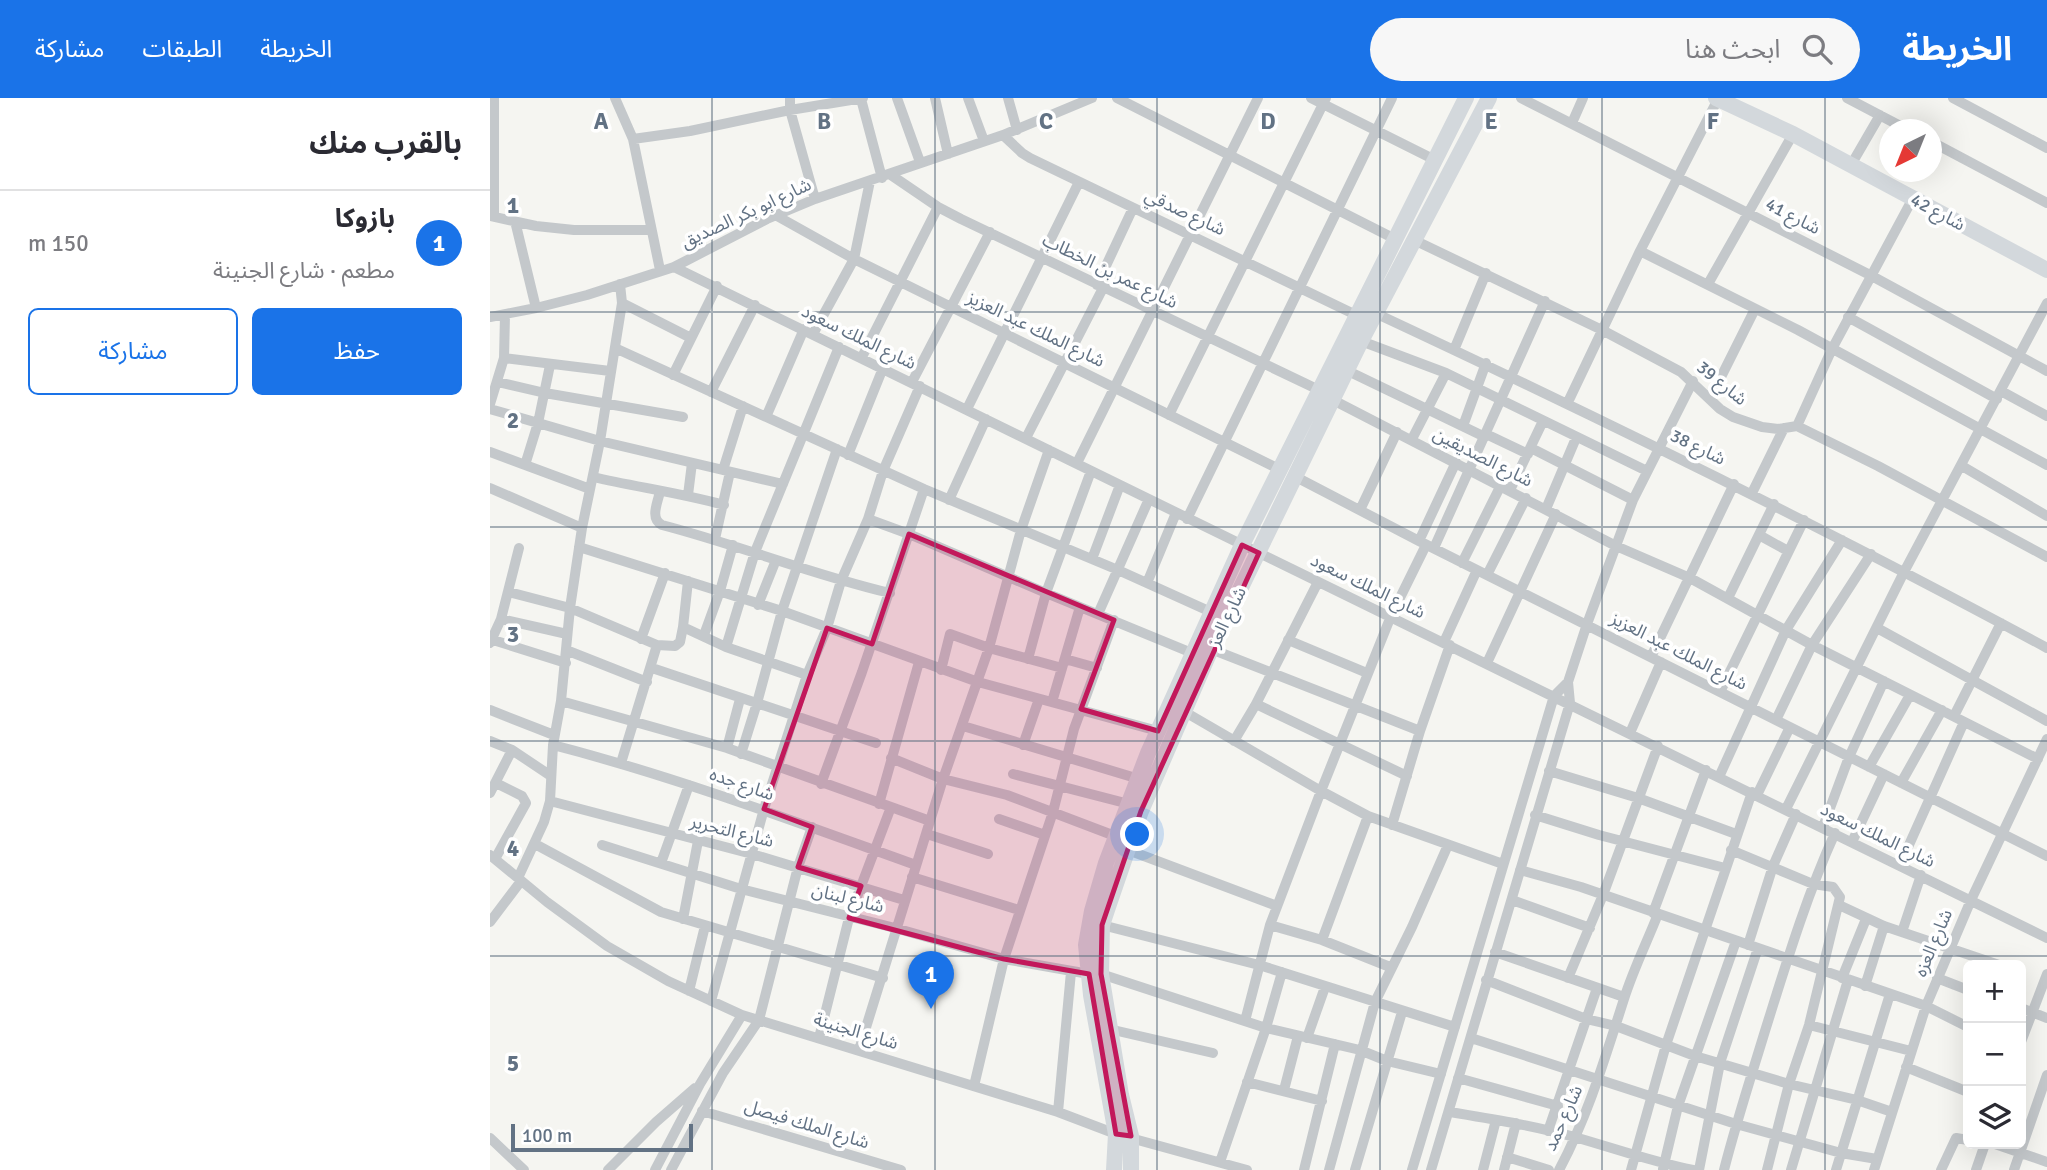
<!DOCTYPE html>
<html lang="ar">
<head>
<meta charset="utf-8">
<style>
  :root { --surface:#fff; --page:#f7f7f7; --text:#2b2b33; --muted:#7c7c81; --line:#e1e1e2; --accent:#1a73e8 }
  body { margin:0; font-family:Signika,"Noto Sans Arabic",sans-serif; background:var(--page); color:var(--text); direction:rtl }
  .controls { position:absolute; right:21px; bottom:21px; display:grid; overflow:hidden; border-radius:10px; box-shadow:0 7px 28px #0002 }
  .controls button { width:63px; height:63px; display:grid; place-items:center; padding:0; border:0; border-bottom:2px solid var(--line); background:var(--surface); color:var(--text); font:35px sans-serif }
  .compass { position:absolute; left:1389px; top:21px; width:63px; height:63px; border-radius:50%; background:var(--surface); box-shadow:0 7px 28px #0002; rotate:223deg }
  .scale { position:absolute; left:21px; bottom:18px; width:182px; box-sizing:border-box; padding-left:7px; border:4px solid #627284; border-top:0; font-size:19px; line-height:24px; white-space:nowrap; color:#627284; -webkit-text-stroke:5px #fff; paint-order:stroke }
  .you { position:absolute; left:648px; top:737px; width:24px; height:24px; margin:-18px; border:5px solid #fff; border-radius:50%; background:#1a73e8; box-shadow:0 0 0 10px #1a73e833 }
  .badge { display:grid; place-items:center; width:46px; height:46px; border-radius:50%; background:var(--accent); color:#fff; font-size:23px; font-weight:700 }
  .pin { position:absolute; translate:-50% -58px; filter:drop-shadow(0 2px 4px #0008) }
  .pin::after { content:''; position:absolute; top:37px; width:24px; height:21px; background:inherit; clip-path:polygon(0 0,100% 0,50% 100%) }
  .list { margin:0; padding:0; list-style:none }
  h2 { display:flex; justify-content:space-between; align-items:center; height:91px; margin:0; padding:0 28px; font-size:30px }
  h2 small { font-size:23px; font-weight:400; color:var(--muted) }
  .list li { display:grid; grid-template-columns:46px 1fr auto; gap:21px; align-items:center; box-sizing:border-box; height:98px; padding:0 28px; border-top:2px solid var(--line) }
  .list b { display:block; font-size:26px; white-space:nowrap }
  .list p { margin:0; font-size:23px; white-space:nowrap; color:var(--muted) }
  .list em { font-size:23px; font-style:normal; color:var(--muted) }
  .actions { display:flex; gap:14px; padding:21px 28px }
  .actions a { flex:1; padding:16px 0; border:2px solid var(--accent); border-radius:10px; text-align:center; font-size:24px; color:var(--accent) }
  .actions .main { background:var(--accent); color:#fff }
  .icon { flex:none; width:38px; height:38px; fill:none; stroke:currentColor; stroke-width:2; stroke-linecap:round; stroke-linejoin:round }
  .map { position:relative; flex:none; width:1557px; height:1072px; overflow:hidden; direction:ltr }
  header { display:flex; align-items:center; gap:42px; box-sizing:border-box; height:98px; padding:0 35px; background:var(--accent); color:#fff }
  header strong { font-size:33px }
  nav { display:flex; gap:38px; margin-inline-start:auto; font-size:24px }
  .search { width:490px; height:63px; background:var(--page); display:flex; align-items:center; gap:18px; box-sizing:border-box; padding:0 24px; border-radius:38px; color:var(--muted); font-size:26px }
  main { display:flex }
  aside { flex:1; background:var(--surface) }
  .map>svg:first-child { display:block }
  .lines { fill:none; stroke-linecap:round; stroke-linejoin:round }
  .minor { stroke:#c4c8cb; stroke-width:10 }
  .secondary { stroke:#d3d8dc; stroke-width:16 }
  .marked { fill:#c2185b; fill-opacity:0.2; stroke:#c2185b; stroke-width:5; stroke-linejoin:round }
  .grid { fill:none; stroke:#627284; stroke-width:2; stroke-opacity:0.55 }
  .labels { text-anchor:middle; dominant-baseline:central; stroke-width:7; stroke-linejoin:round; paint-order:stroke }
  .street-label { font-size:18px; fill:#627284; stroke:#fff }
  .grid-label { font-size:23px; text-anchor:middle; font-weight:bold; fill:#627284; stroke:#fff; stroke-width:7; stroke-linejoin:round; paint-order:stroke }
</style>
</head>
<body>
<header>
<strong>الخريطة</strong>
<div class="search"><svg class="icon" aria-label="search" viewBox="0 0 24 24"><circle cx="10" cy="10" r="6"/><path d="M15 15l6 6"/></svg>ابحث هنا</div>
<nav><a>الخريطة</a><a>الطبقات</a><a>مشاركة</a></nav>
</header>
<main>
<div class="map">
<svg width="1557" height="1072" viewBox="0 0 1557 1072">
  <rect width="100%" height="100%" fill="#f5f5f1"/>
  <g class="lines">
    <path class="minor" d="M125 0 143 41 170 172
      M300 0V12L325 101
      M407 0 430 64
      M445 0 458 56
      M478 0 494 43
      M518 0 527 32
      M627 0 905 141
      M821 0 945 62
      M1031 0 1380 177 1557 273
      M1357 0 1418 32
      M1463 0 1557 50
      M371 1 392 80
      M1082 25 1093 0
      M513 37 532 55 540 60 866 217
      M143 41 200 33 300 12 373 0
      M1442 44 1557 105
      M1361 67 1390 17
      M401 77 448 109 471 121 829 292
      M0 118 46 128 84 132H160
      M4 118V0
      M287 118 364 161 791 372
      M25 123 46 210
      M924 142 1112 232 1191 274 1230 311 1243 319 1272 329 1288 331 1307 328 1388 368 1557 459
      M1150 153 1308 232 1557 367
      M184 169 1557 840
      M1218 186 1303 36
      M607 187 643 110
      M132 205 201 240
      M885 215C1112 321 1337 431 1557 550
      M0 219 46 210 97 197 184 169 277 121 325 101 513 37 602 0
      M1358 219 1507 301
      M323 236 364 161 380 83
      M871 243 956 275 1157 373
      M125 250 434 391 628 472 721 514
      M964 252 996 175
      M372 259 448 109
      M14 260 120 273
      M858 273 995 339
      M183 277 227 188
      M8 284 55 295 193 319
      M422 284 500 134
      M1511 293 1557 318
      M221 294 265 207
      M1220 301 1265 211
      M843 302 1126 448 1200 480 1322 547 1548 661
      M1078 304 1150 153 1228 1
      M0 306 14 260 15 217
      M0 311 110 343 293 386
      M477 311 589 84
      M679 317 836 0
      M276 319 314 231
      M973 328 996 265
      M1307 328 1342 251 1423 100
      M996 336 1038 356
      M536 340 613 190
      M922 341 956 275
      M1041 350 1143 402
      M0 354 100 391
      M358 357 393 270
      M587 365 768 0
      M35 367 48 325 60 267
      M1472 368 1557 418
      M233 372 253 308
      M103 379C146 389 191 395 234 407
      M806 379 929 443 1557 758
      M0 390 92 430
      M1020 392 1053 323
      M170 394C167 406 160 421 172 427 249 447 323 477 400 495
      M1262 395 1294 330
      M198 397 202 365
      M459 402 496 321
      M1056 411 1086 340
      M870 412 907 334
      M378 421 419 436 556 495 702 555
      M697 421 902 0
      M1269 437 1298 453
      M225 441 240 374
      M929 443 966 364
      M89 449 292 513 488 584 668 633
      M944 450 1055 203
      M602 461 630 387
      M972 465 1011 387
      M997 477 1036 400
      M198 483 193 529 236 549 317 577
      M828 484 766 606 917 678
      M657 485 686 415
      M19 494 80 510 167 547 185 548 190 544 193 529
      M1238 500 1284 406
      M268 507 286 462
      M608 516 659 401
      M11 521 77 536
      M1387 530 1557 623
      M214 537 230 493 243 447
      M0 541 76 565
      M151 541 175 475
      M798 542 877 575
      M954 544 987 472
      M0 545 11 521 29 450
      M236 549 265 454 349 249
      M721 551 930 633
      M76 552 157 584
      M1161 559 1244 386
      M538 561 556 495 601 373
      M575 561 607 570
      M997 565 1066 416
      M162 570 386 645
      M451 572 460 536 499 550 572 570
      M1230 594 1314 422
      M71 603 237 650 440 723
      M562 604 590 509
      M0 612 64 637
      M695 614 831 693 878 718 1013 766
      M1464 618 1511 525
      M1286 622 1322 547 1381 456
      M473 628 649 681
      M1140 635 1171 564
      M0 643 22 652 61 678
      M744 643 766 606
      M63 647C187 679 306 724 426 767
      M533 647 549 601
      M237 650 250 601
      M251 656 267 605 292 513 347 351
      M401 660 453 681 517 697 625 738
      M131 665 167 547
      M1379 669 1420 597
      M1059 673 1148 700 1246 736
      M523 676 639 706
      M1229 679 1296 532 1352 442
      M1411 685 1452 612
      M331 686 372 574 434 391
      M0 695 22 652
      M1267 697 1300 629
      M60 703 262 756 414 802
      M389 706 429 564
      M1296 711 1414 474 1557 205
      M1045 717 1109 737 1235 770
      M509 721 555 737
      M902 727 930 633 960 547
      M1333 729 1359 659 1394 583
      M437 736 498 756
      M1362 744 1394 676
      M45 746 171 814 393 880
      M112 747 251 791 405 830 514 861 599 876
      M638 752 787 808
      M1241 752 1323 786 1343 789 1350 799 1319 927 1299 986 1277 1072
      M0 757 57 804 117 848 178 883 252 917 568 1014 626 1036 757 1072
      M5 761 36 705 32 698 6 685
      M171 765 199 687
      M1410 767 1474 624
      M1030 772 1091 789 1436 908 1478 929
      M422 779 529 812
      M28 780 54 724 60 703 63 647 71 603 80 510 92 430 110 343 132 205 130 186
      M1022 802 1100 830
      M1349 807 1394 828 1509 867
      M1163 815 1216 672
      M193 821 208 743
      M0 824 31 783
      M612 827 769 867 965 929
      M780 827 832 842 900 869
      M1412 834 1431 777
      M832 842 878 718
      M1258 847 1283 768 1306 716
      M1005 854 1134 899
      M611 876 776 930 870 952 897 963 951 976
      M1078 880 1113 797 1168 648
      M1352 880 1376 821
      M1447 880 1478 892
      M996 882 1096 921 1126 928 1205 958 1299 986 1367 1002 1402 1014
      M1375 888 1394 828
      M199 893 215 828
      M221 903 274 711 317 577 337 530 351 483 378 421 393 373 430 288
      M1531 910 1557 920
      M755 923 780 827 831 693 901 518 936 447
      M1319 927 1421 953
      M619 931 723 955
      M329 940 359 820 401 709
      M817 940 835 889
      M981 940 1246 1026 1351 1055 1387 1061
      M1531 944 1557 876
      M369 952 453 681 499 550 531 432 559 352
      M1416 969 1478 994
      M968 980 1068 1008
      M757 984 832 1003
      M484 988 514 861 563 714 584 631 624 522
      M794 992 808 938
      M212 1013 411 1072
      M568 1014 581 874
      M960 1014C1002 1021 1046 1028 1088 1040 1126 1051 1163 1064 1203 1072
      M1058 1033 1107 890
      M0 1040 34 1072
      M1505 1046 1557 1064
      M1017 1059 1059 1072
      M730 1064 776 930 792 874
      M1173 1071 1188 1008 1246 843
      M118 1072 166 1024 205 990
      M165 1072 210 986 252 917
      M181 1072 233 975 269 922 308 769 322 729
      M814 1072 845 946
      M839 1072 885 904 922 829 958 747
      M865 1072 912 914
      M922 1072 1064 598 1078 584
      M941 1072 1080 605 1078 584 1097 526 1143 402 1203 283
      M993 1072 1006 1022
      M1014 1072 1026 1025
      M1069 1072C1098 1018 1115 960 1134 901 1143 872 1157 844 1168 816
      M1141 1072 1176 947 1262 694
      M1209 1072 1230 965 1268 850
      M1234 1072C1246 1025 1261 979 1275 933 1296 866 1316 799 1345 735
      M1301 1072 1358 882
      M1346 1072 1400 896
      M1384 1072 1436 908 1481 802 1557 641
      M1451 1072 1466 1040 1478 1042
      M1486 1072 1495 1046
      M1524 1072 1557 977"/>
    <path class="secondary" d="M1226 0 1303 36 1557 172
      M624 1072 626 1036 601 897 596 847 602 813 616 765 658 655 752 447 976 0
      M641 1072V1038L631 997 611 876 612 827 618 809 651 713 721 551 871 243 999 0"/>
  </g>
  <path class="marked" d="M419 436 624 522 591 611 668 633 752 447 769 455 651 713 612 827 611 876 641 1038 626 1036 599 876 514 861 359 820 371 788 308 769 322 729 274 711 337 530 382 546Z"/>
  <path class="grid" d="M222 0V1072M445 0V1072M667 0V1072M890 0V1072M1112 0V1072M1335 0V1072M0 214H1557M0 429H1557M0 643H1557M0 858H1557"/>
  <g class="labels">
    <g class="street-label">
      <text transform="translate(695 114) rotate(25)">شارع صدقي</text>
      <text transform="translate(1448 114) rotate(28)">شارع 42</text>
      <text transform="translate(256 115) rotate(-25)">شارع ابو بكر الصديق</text>
      <text transform="translate(1303 118) rotate(27)">شارع 41</text>
      <text transform="translate(620 173) rotate(26)">شارع عمر بن الخطاب</text>
      <text transform="translate(546 231) rotate(26)">شارع الملك عبد العزيز</text>
      <text transform="translate(369 239) rotate(26)">شارع الملك سعود</text>
      <text transform="translate(1232 285) rotate(39)">شارع 39</text>
      <text transform="translate(1208 349) rotate(26)">شارع 38</text>
      <text transform="translate(993 359) rotate(27)">شارع الصديقين</text>
      <text transform="translate(878 488) rotate(26)">شارع الملك سعود</text>
      <text transform="translate(737 519) rotate(-64)">شارع العز</text>
      <text transform="translate(1189 553) rotate(27)">شارع الملك عبد العزيز</text>
      <text transform="translate(252 686) rotate(19)">شارع جده</text>
      <text transform="translate(242 733) rotate(14)">شارع التحرير</text>
      <text transform="translate(1388 737) rotate(26)">شارع الملك سعود</text>
      <text transform="translate(358 800) rotate(14)">شارع لبنان</text>
      <text transform="translate(1443 845) rotate(-67)">شارع العزه</text>
      <text transform="translate(366 933) rotate(17)">شارع الجنينة</text>
      <text transform="translate(1073 1020) rotate(-66)">شارع حمد</text>
      <text transform="translate(317 1026) rotate(17)">شارع الملك فيصل</text>
    </g>
  </g>
  <g class="grid-label">
    <text x="111" y="31">A</text>
    <text x="334" y="31">B</text>
    <text x="556" y="31">C</text>
    <text x="778" y="31">D</text>
    <text x="1001" y="31">E</text>
    <text x="1223" y="31">F</text>
    <text x="23" y="115">1</text>
    <text x="23" y="330">2</text>
    <text x="23" y="544">3</text>
    <text x="23" y="758">4</text>
    <text x="23" y="973">5</text>
  </g>
</svg>
<div class="controls">
<button>+</button>
<button>−</button>
<button><svg class="icon" aria-label="layers" viewBox="0 0 24 24"><path d="M12 4l9 5-9 5-9-5zM3 14l9 5 9-5"/></svg></button>
</div>
<svg class="compass" viewBox="-18 -18 36 36"><path d="M0-13l5 13h-10z" fill="#e53935"/><path d="M0 13l5-13h-10z" fill="#7c7c81"/></svg>
<div class="scale">100 m</div>
<div class="you"></div>
<div class="pin badge" style="left:441px;top:911px">1</div>
</div>
<aside>
<h2>بالقرب منك<small></small></h2>
<ul class="list">
<li><span class="badge">1</span><div><b>بازوكا</b><p>مطعم · شارع الجنينة</p></div><em>150 m</em></li>
</ul>
<div class="actions"><a class="main">حفظ</a><a>مشاركة</a></div>
</aside>
</main>
</body>
</html>
